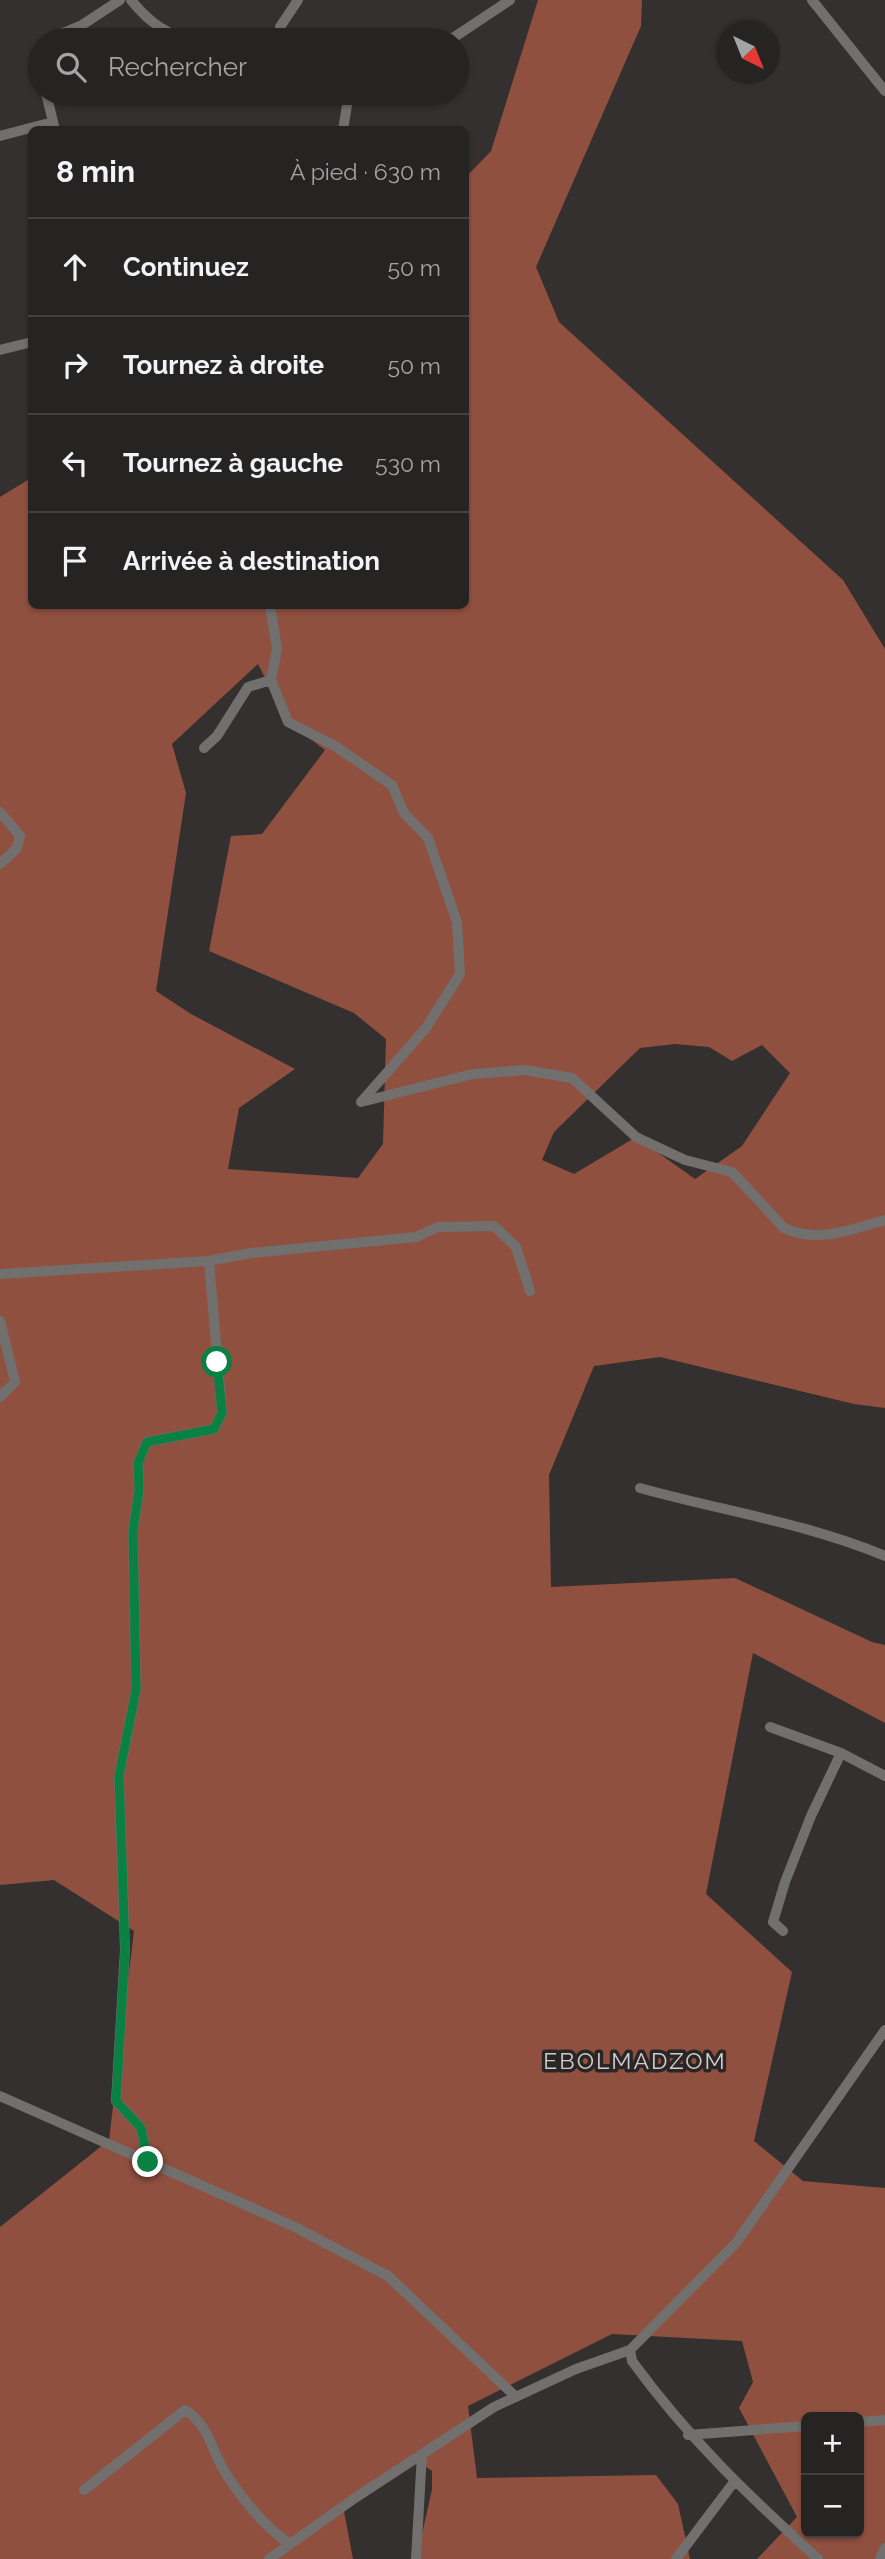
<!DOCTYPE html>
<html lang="fr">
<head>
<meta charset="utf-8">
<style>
  :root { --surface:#262423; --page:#323030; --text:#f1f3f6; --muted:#a4a4a6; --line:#424141 }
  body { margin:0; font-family:Raleway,sans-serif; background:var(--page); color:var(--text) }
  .controls { position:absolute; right:21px; bottom:21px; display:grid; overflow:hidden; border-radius:10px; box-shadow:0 2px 5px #0004 }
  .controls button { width:63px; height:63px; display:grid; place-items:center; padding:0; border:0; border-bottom:2px solid var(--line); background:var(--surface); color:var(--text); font:35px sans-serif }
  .compass { position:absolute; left:717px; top:21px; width:63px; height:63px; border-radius:50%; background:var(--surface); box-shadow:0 2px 5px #0004; rotate:137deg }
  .stop { position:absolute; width:21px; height:21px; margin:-16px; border:5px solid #0b8043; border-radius:50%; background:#fff }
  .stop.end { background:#0b8043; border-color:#fff; box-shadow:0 2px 7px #0008 }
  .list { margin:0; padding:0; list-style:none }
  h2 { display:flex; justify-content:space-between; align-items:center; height:91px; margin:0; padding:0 28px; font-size:30px }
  h2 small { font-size:23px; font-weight:400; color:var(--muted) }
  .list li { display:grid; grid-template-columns:46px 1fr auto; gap:21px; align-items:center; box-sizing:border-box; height:98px; padding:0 28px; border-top:2px solid var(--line) }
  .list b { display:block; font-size:26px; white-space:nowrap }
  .list em { font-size:23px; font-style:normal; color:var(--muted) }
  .icon { flex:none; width:38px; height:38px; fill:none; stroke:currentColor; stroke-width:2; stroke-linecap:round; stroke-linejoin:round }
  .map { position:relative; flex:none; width:885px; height:2559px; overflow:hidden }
  .search { position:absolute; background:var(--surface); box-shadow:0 2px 5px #0004; left:28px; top:28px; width:441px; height:77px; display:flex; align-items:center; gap:18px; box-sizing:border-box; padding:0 24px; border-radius:38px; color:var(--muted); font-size:26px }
  .panel { position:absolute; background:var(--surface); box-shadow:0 2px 5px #0004; left:28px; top:126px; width:441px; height:483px; border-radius:10px }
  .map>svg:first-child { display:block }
  .forest { fill:#905040; fill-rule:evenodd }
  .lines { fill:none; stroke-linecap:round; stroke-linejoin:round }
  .minor { stroke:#71706f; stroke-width:10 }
  .route { stroke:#0b8043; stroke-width:9 }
  .labels { text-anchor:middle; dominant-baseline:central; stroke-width:7; stroke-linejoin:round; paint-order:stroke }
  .quarter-label { font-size:23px; letter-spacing:2px; fill:#d0cccb; stroke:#292625 }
</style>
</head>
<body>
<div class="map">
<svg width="885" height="2559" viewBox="0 0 885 2559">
  <rect width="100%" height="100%" fill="#33302f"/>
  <path class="forest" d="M538 0H642L641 26 536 267 559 322 843 580 885 649V1408L854 1404 660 1357 594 1366 549 1475 551 1587 735 1578 872 1642 885 1645V1723L753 1653 706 1894 792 1972 754 2141 803 2181 885 2188V2559H757L797 2517 739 2408 753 2382 742 2341 612 2334 468 2406 477 2478 656 2475 678 2504 690 2559H411L417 2557 432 2489V2471L417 2460 343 2506 353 2559H0V2227L109 2140 134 1931 54 1880 0 1885V497L31 478 32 606H466V177L491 151ZM258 664 288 722 325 750 262 834 231 836 209 951 354 1013 386 1039 383 1144 358 1178 228 1169 239 1108 295 1069 191 1014 156 991 186 793 172 744ZM675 1044 709 1047 732 1061 762 1045 790 1073 742 1146 695 1179 636 1137 574 1174 542 1160 554 1132 640 1048ZM806 2417H859V2533H806Z"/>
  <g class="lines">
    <path class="minor" d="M131 0C149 22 168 37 197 40
      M812 0 885 91
      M46 40 82 25 120 0
      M206 40 279 34
      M280 40V27L298 0
      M450 40 510 0
      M40 48V64
      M46 93 55 130
      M343 130 349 93
      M0 136 53 122
      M0 350 32 342
      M270 606 277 649 271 680 288 722 335 746 392 785 404 813 428 838 457 922 460 974 426 1028 361 1102 473 1074 525 1070 572 1078 636 1137 685 1160 732 1172 784 1228C816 1244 853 1229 885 1220
      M204 748 217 736 248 687 271 680
      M0 812 20 836 17 848 0 864
      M0 1274 209 1261 251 1253 416 1237 438 1227 494 1226 516 1247 530 1291
      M0 1321 15 1382 0 1397
      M640 1488C722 1511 807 1523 885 1556
      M770 1727 841 1753 885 1776
      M783 1931 773 1922 785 1882 811 1816 841 1753
      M0 2096 293 2226 388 2276 516 2397
      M148 2162 141 2128 116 2101 125 1950 119 1776 136 1690 133 1531 139 1491 138 1463 147 1442 214 1429 222 1413 209 1261
      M859 2422 885 2420
      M688 2435 806 2426
      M84 2490 185 2410C211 2426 211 2453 228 2477 244 2501 266 2528 290 2544
      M269 2559 355 2498 494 2407 576 2369 630 2350
      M416 2559 422 2454
      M676 2559 734 2482
      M818 2559C747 2494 689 2439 632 2361L630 2350 736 2243 885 2030
      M880 2559 885 2548"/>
  </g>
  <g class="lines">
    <path class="route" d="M148 2162 141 2128 116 2101 125 1950 119 1776 136 1690 133 1531 139 1490 138 1463 147 1442 214 1429 222 1413 217 1362"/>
  </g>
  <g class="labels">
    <g class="quarter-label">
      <text x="635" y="2060">EBOLMADZOM</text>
    </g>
  </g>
</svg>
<div class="controls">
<button>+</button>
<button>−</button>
</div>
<svg class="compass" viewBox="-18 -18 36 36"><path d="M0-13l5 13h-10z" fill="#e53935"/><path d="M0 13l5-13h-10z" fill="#a4a4a6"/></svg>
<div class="stop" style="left:217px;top:1362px"></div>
<div class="stop end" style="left:148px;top:2162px"></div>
<div class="search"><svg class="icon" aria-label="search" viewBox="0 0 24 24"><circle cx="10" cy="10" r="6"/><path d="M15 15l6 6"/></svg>Rechercher</div>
<section class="panel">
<h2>8 min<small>À pied · 630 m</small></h2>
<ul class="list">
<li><svg class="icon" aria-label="ahead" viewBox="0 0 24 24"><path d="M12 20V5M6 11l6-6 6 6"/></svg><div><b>Continuez</b></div><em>50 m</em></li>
<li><svg class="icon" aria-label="right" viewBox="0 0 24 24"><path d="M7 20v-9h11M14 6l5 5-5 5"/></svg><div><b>Tournez à droite</b></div><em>50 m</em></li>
<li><svg class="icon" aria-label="left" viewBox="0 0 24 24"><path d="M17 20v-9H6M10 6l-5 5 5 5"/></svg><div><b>Tournez à gauche</b></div><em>530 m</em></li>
<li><svg class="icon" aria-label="arrive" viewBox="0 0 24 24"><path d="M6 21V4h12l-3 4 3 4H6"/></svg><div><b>Arrivée à destination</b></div></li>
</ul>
</section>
</div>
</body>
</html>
